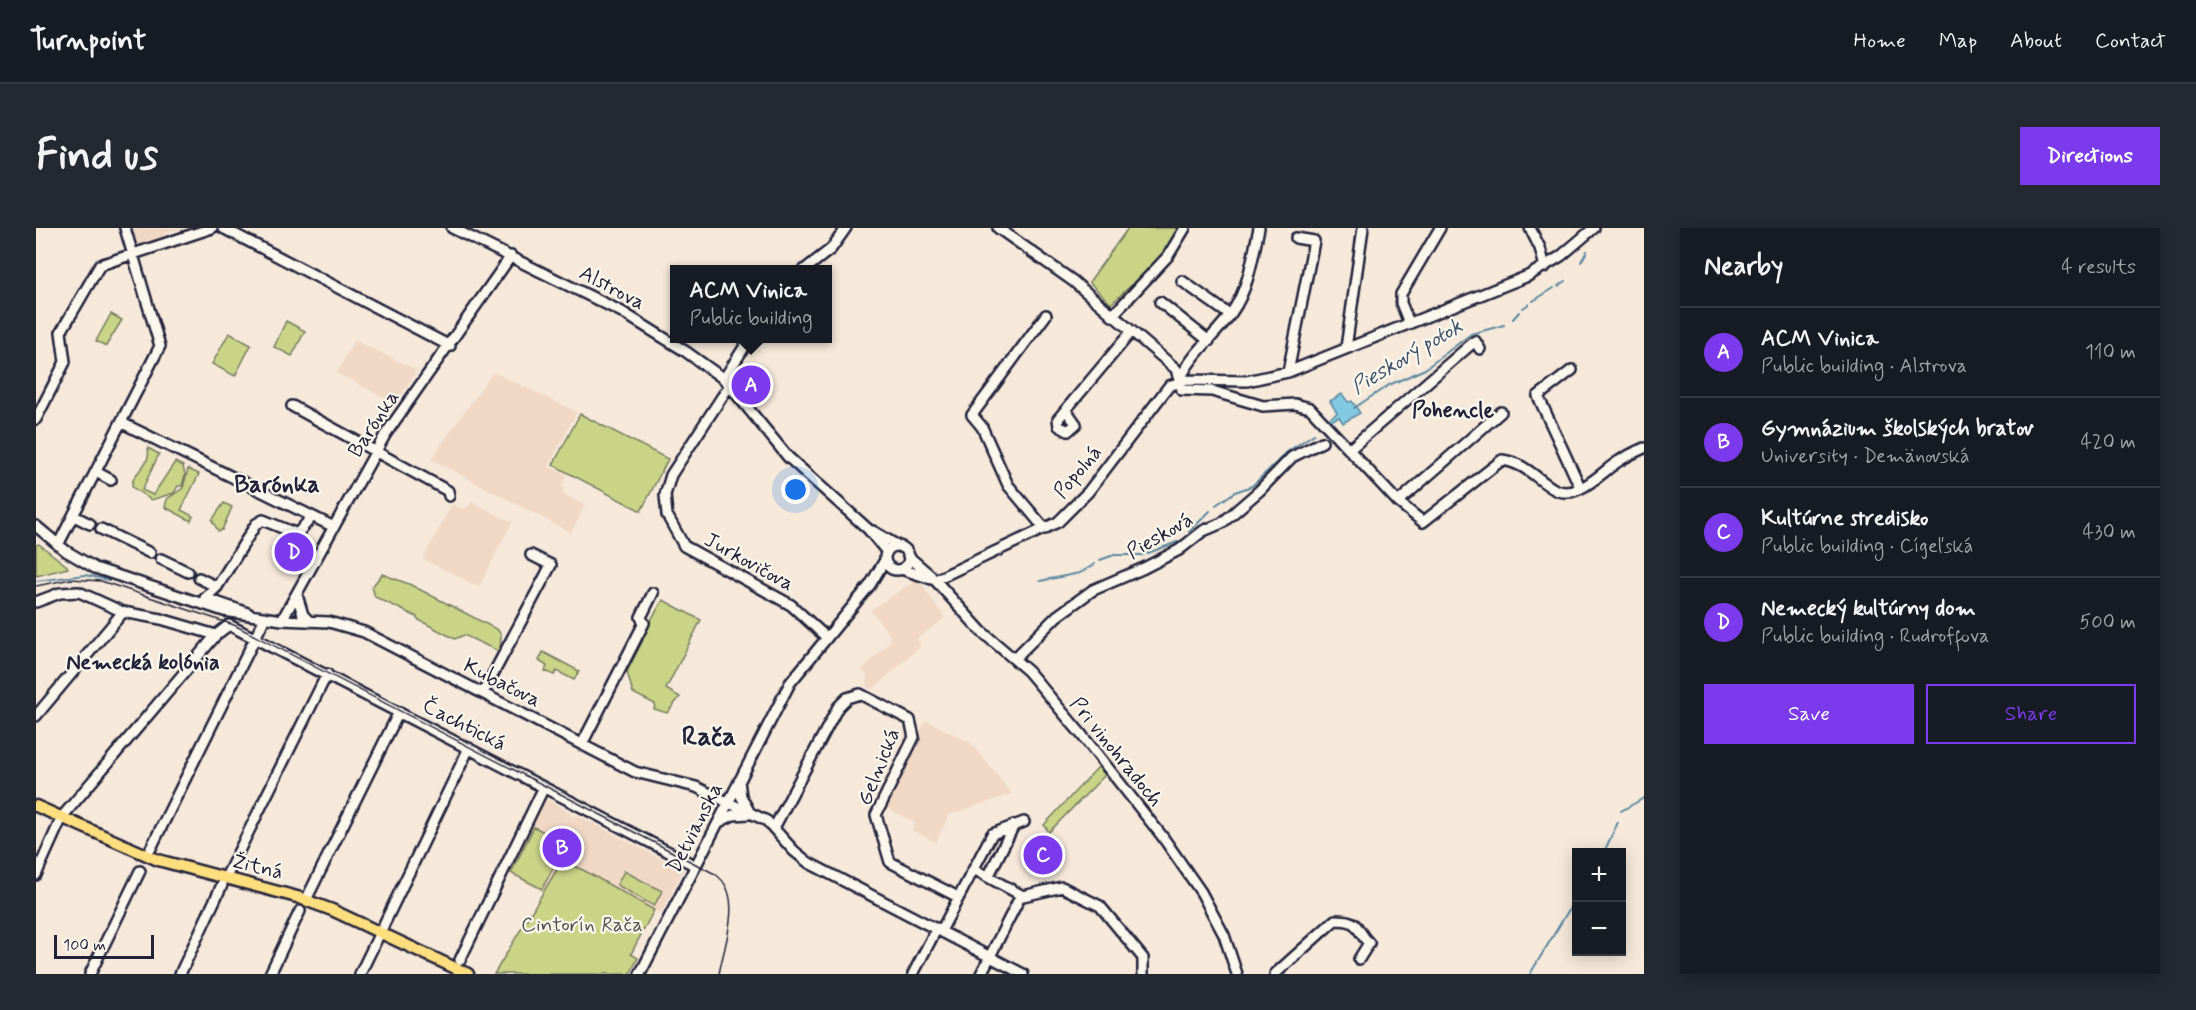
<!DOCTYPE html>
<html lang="en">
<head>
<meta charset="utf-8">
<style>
  :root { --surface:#171b24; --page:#242831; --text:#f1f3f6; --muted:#9ea1a6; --line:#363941; --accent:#7c3aed }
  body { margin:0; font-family:Mynerve,sans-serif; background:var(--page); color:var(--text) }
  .controls { position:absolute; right:18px; bottom:18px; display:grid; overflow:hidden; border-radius:0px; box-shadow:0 3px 15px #0003 }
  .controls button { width:54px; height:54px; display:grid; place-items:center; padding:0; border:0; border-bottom:2px solid var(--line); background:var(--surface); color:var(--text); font:30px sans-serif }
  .scale { position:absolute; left:18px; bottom:15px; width:100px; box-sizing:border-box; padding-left:6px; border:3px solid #22223b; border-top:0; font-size:16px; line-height:21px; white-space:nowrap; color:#22223b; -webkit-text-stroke:4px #fbf7ec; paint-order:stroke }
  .you { position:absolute; left:760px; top:262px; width:21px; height:21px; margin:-15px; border:4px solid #fff; border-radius:50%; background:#1a73e8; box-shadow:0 0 0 9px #1a73e833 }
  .badge { display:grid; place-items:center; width:39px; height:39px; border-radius:50%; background:var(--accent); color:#fff; font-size:20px; font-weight:700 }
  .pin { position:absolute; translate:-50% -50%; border:3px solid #fff; box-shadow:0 2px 6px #0006 }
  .popup { position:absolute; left:634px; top:37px; width:162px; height:78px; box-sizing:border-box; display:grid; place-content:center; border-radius:0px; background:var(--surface); filter:drop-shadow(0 2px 4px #0005); font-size:20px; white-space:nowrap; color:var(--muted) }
  .popup b { font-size:22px; color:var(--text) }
  .popup::after { content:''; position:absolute; left:50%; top:100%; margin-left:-12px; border:12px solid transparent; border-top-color:var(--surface) }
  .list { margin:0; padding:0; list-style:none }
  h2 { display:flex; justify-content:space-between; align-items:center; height:78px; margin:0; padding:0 24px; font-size:26px }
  h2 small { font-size:20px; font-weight:400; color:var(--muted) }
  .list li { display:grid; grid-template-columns:39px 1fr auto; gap:18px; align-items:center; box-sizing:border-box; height:90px; padding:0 24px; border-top:2px solid var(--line) }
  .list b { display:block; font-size:22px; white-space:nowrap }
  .list p { margin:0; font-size:20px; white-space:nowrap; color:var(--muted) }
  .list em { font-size:20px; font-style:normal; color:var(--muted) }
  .actions { display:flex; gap:12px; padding:18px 24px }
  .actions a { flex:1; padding:14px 0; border:2px solid var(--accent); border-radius:0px; text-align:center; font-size:21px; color:var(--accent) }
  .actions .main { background:var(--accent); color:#fff }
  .map { position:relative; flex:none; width:1608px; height:746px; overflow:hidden; border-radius:0px }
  header { display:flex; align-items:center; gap:36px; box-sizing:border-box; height:84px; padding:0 30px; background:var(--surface); border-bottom:2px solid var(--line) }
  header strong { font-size:28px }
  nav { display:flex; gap:33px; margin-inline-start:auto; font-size:21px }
  .intro { display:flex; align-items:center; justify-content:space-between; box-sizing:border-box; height:144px; padding:0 36px }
  h1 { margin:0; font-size:42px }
  .button { padding:15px 27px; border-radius:0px; background:var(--accent); color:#fff; font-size:21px; font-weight:700 }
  main { display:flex; gap:36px; padding:0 36px }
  aside { flex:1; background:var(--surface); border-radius:0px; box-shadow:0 3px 15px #0003 }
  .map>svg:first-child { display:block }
  .built { fill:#f0d8c5 }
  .green { fill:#c9d487; stroke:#767b61; stroke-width:1.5 }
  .water { fill:#82cae2; stroke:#5c879f; stroke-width:1.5 }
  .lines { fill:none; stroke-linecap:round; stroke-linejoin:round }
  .stream { stroke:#5c879f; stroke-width:2 }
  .minor-casing { stroke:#22223b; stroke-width:14 }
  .major-casing { stroke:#22223b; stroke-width:15 }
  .minor { stroke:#fbf7ec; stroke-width:9 }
  .major { stroke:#fedf80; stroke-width:10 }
  .tram { stroke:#22223b; stroke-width:1.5 }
  .labels { text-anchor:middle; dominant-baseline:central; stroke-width:4.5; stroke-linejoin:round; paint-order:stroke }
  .street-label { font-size:21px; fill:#22223b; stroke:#fbf7ec }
  .park-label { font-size:21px; fill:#545752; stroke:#fbf7ec }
  .water-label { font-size:22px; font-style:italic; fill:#3f546d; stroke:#fbf7ec }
  .neighbourhood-label { font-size:22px; font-weight:bold; fill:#22223b; stroke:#fbf7ec }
  .quarter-label { font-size:24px; font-weight:bold; fill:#22223b; stroke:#fbf7ec }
  .district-label { font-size:27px; font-weight:bold; fill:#22223b; stroke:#fbf7ec }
</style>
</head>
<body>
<header>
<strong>Turnpoint</strong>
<nav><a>Home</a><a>Map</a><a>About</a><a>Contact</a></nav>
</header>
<div class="intro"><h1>Find us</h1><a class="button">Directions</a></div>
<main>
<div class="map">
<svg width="1608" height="746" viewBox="0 0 1608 746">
  <rect width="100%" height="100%" fill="#f6e9da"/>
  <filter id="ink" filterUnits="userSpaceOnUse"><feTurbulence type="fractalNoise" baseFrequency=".0167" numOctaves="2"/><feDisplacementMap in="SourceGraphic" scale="12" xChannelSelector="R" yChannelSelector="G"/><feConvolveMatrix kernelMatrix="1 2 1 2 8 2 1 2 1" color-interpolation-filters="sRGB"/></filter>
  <g filter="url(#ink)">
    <path class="built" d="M96 0H154L155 3 145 6 143 1 130 5 131 10 102 19Z
      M318 112 381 142 360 176 301 145Z
      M457 144 541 184 513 238 531 247 525 259 528 261 526 265 549 278 535 305 395 231Z
      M435 274 476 294 443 359 387 331 416 276 426 281 432 279Z
      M882 351 909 390 881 411 885 418 837 461 831 459V447L826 442 854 414 853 406 834 382Z
      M890 492 935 515 976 566 913 587 900 614 876 602 879 595 848 578Z
      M509 570 532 583 536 589 541 587 647 642 625 686 549 643 526 633 508 664 472 646Z"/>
    <path class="green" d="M1092 0H1146L1130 25 1075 76 1053 54Z
      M75 86 86 92 70 118 60 113Z
      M250 93 269 103 256 128 238 119Z
      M193 105 215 117 199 148 176 136Z
      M544 186 632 231 605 283 517 237Z
      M112 220 123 226 106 262 117 267 139 234 147 238 149 247 146 258H142L138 265 115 272 96 259C95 243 116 239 112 220Z
      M152 241 163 246 145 282 157 288 155 293 129 279 131 271 147 260Z
      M188 275 196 279 186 302 182 303 176 292Z
      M3 316 31 338 32 340 0 348V317Z
      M346 346 373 356 462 402 465 407 464 424 428 407 419 411 381 391V389L339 369 336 359Z
      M627 372 665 392 630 461 644 469 631 485 618 481 619 476 597 465 591 444 607 412 604 410Z
      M507 424 543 443 538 452 521 443 518 447 509 443 511 438 503 433Z
      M1062 539 1069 547 1013 604 1008 597Z
      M498 599 530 615 506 661 475 645Z
      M526 633 549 643 618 682 595 726 602 730 594 746H458Z
      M588 643 626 663 618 678 581 657Z"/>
    <path class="water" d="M1306 166 1312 174 1316 173 1324 185 1307 195 1303 189 1292 194 1291 192 1301 185 1294 173Z"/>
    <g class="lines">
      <path class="stream" d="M1545 34 1551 23
        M1522 58 1530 53
        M1497 73 1518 60
        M1487 80 1493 76
        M1477 91 1483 84
        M1318 180 1353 157 1389 141 1435 106 1468 97
        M1180 277 1199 264 1216 258 1251 224 1278 206
        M1153 304 1174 283
        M1064 332 1078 327H1107L1144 313
        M0 353 49 347 73 352
        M1004 353 1044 345 1059 336
        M1585 583 1608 570
        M1568 624 1582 594
        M1494 746 1540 670"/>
      <g class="minor-casing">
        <path id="minor" d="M187 0 414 118
          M416 0 586 84 649 123 688 151 752 229 832 301 851 324
          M962 0 1037 53 1140 141 1146 162 1176 163 1227 178 1259 176 1274 180 1362 274 1387 294 1466 232C1489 235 1499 250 1518 261 1541 274 1566 243 1583 233 1591 228 1599 224 1608 220
          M1494 0 1504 20 1509 39
          M768 42 795 21 810 0
          M1146 53 1194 87
          M1124 74 1173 113
          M1076 88 1132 28 1149 0
          M1373 95 1365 75V66L1404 0
          M1310 120 1327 0
          M1536 142 1502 168 1544 259
          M1252 144 1278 13 1260 10
          M688 151 714 110
          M1143 154C1154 126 1180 108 1196 84 1213 60 1217 27 1223 0
          M693 158 635 247 629 267 631 287 648 318 755 377 790 409
          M256 178 412 263 413 268
          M1030 182 1040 196 1032 203 1023 198 1022 191 1096 103
          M0 191 29 134 25 104 64 37 176 0
          M86 195 298 299
          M1314 221 1439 113 1444 121
          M60 244 75 252
          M1362 274 1465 184
          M38 288 54 296
          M0 298 30 323 59 340 188 383 246 392 293 394 328 404 599 544 660 559 731 593 758 623 773 635 987 746
          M65 301 114 325
          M1009 301 972 257 946 199 936 187 1010 87
          M837 303 864 319
          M22 317 124 118 89 0
          M849 330a12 12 0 1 1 24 0a12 12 0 1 1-24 0Z
          M872 328 895 348
          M125 331 152 344
          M865 341 899 352 945 403 992 443 1045 506 1126 608 1165 664 1188 707 1201 746
          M163 350 181 359
          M899 352 1022 294 1052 264 1133 158 1149 152 1211 153 1252 144 1492 48 1525 28 1558 0
          M261 367 267 387 274 394
          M169 370 181 359 220 296 227 292 261 306 275 290
          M169 370 212 385
          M0 374 24 365 43 364 87 384 125 391 180 407
          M246 392 349 207 475 28
          M978 431 1021 388 1057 362 1108 340 1143 322 1167 303 1186 295 1223 263 1256 229 1286 214
          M447 465 515 337 495 327
          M0 488 87 384
          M546 516 608 395 605 389 617 365
          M703 553 705 568 714 585
          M683 594 697 587 713 586
          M738 600 802 479 811 470 824 466 874 492 878 509 840 587 854 634 922 669
          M115 620 229 390
          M938 641 952 649 978 597
          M0 647 26 589 180 407 193 397 660 638
          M952 649 987 668 1026 659 1064 678 1107 730V746
          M189 651 291 446
          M272 668 363 484
          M905 703 956 606 988 594
          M424 732 508 559
          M54 746 104 643
          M144 746 186 657
          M234 746 264 683
          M324 746 433 520
          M604 746 754 455 834 357 849 332
          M877 746 901 700
          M945 746 985 667
          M1239 746 1299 692C1326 692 1318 701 1333 715L1323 731"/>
      </g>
      <g class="major-casing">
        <path id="major" d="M0 578 122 632 261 669 296 682 432 746"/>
      </g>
      <use href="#minor" class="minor"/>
      <use href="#major" class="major"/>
      <path class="tram" d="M0 358 35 351 65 353 198 397 679 646C709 666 688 717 683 746"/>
    </g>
  </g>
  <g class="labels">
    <g class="street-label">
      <text transform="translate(576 60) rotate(28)">Alstrova</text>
      <text transform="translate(338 196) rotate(-57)">Barónka</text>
      <text transform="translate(1042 244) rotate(-50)">Popolná</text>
      <text transform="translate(1124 308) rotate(-30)">Piesková</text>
      <text transform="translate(713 334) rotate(29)">Jurkovičova</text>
      <text transform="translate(466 455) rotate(27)">Kubačova</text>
      <text transform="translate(428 497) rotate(27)">Čachtická</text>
      <text transform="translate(1080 524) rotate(51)">Pri vinohradoch</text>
      <text transform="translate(843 539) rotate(-68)">Gelnická</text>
      <text transform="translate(659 600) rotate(-63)">Detvianska</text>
      <text transform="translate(222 639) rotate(14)">Žitná</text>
    </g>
    <g class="park-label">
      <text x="546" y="697">Cintorín Rača</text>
    </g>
    <g class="water-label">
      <text transform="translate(1371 129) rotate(-31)">Pieskový potok</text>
    </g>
    <g class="neighbourhood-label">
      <text x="1417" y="183">Pohencle</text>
      <text x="107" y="435">Nemecká kolónia</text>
    </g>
    <g class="quarter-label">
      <text x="241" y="257">Barónka</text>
    </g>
    <g class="district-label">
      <text x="673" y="509">Rača</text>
    </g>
  </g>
</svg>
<div class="controls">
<button>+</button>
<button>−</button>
</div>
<div class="scale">100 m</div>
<div class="you"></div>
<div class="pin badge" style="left:715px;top:157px">A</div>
<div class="popup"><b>ACM Vinica</b>Public building</div>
<div class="pin badge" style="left:526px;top:620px">B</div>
<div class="pin badge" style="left:1007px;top:627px">C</div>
<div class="pin badge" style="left:258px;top:324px">D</div>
</div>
<aside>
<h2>Nearby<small>4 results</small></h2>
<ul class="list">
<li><span class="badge">A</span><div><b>ACM Vinica</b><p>Public building · Alstrova</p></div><em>110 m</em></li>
<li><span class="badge">B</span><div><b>Gymnázium školských bratov</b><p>University · Demänovská</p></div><em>420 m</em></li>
<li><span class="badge">C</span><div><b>Kultúrne stredisko</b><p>Public building · Cígeľská</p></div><em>430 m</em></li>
<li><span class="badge">D</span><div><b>Nemecký kultúrny dom</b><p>Public building · Rudroffova</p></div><em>500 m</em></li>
</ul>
<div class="actions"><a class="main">Save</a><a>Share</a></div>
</aside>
</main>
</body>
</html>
